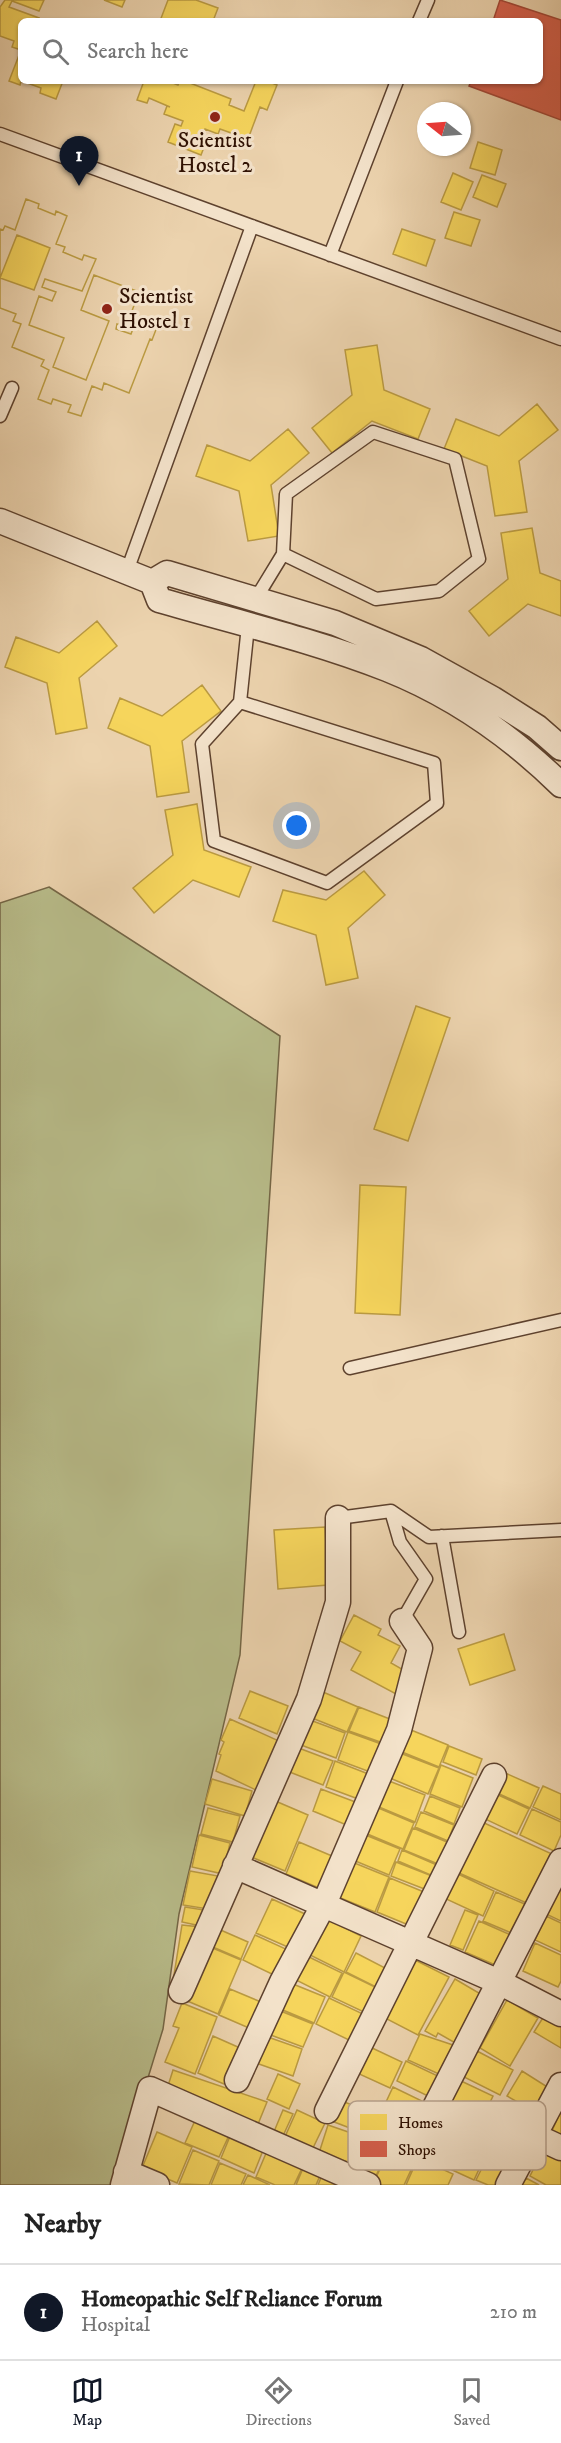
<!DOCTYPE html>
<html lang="en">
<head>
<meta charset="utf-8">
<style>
  :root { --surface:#fff; --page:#f2f2f2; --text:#222; --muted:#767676; --line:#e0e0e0; --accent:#111827 }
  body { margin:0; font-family:"IM FELL DW Pica",serif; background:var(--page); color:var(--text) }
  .compass { position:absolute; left:417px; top:102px; width:54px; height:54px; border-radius:50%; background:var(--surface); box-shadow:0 2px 4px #0004; rotate:287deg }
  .you { position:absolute; left:297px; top:826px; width:21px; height:21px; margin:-15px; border:4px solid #fff; border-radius:50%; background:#1a73e8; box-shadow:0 0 0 9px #1a73e833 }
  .badge { display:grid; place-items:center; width:39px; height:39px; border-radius:50%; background:var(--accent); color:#fff; font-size:20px; font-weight:700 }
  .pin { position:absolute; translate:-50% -50px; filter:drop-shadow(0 2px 3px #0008) }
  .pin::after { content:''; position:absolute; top:32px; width:21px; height:18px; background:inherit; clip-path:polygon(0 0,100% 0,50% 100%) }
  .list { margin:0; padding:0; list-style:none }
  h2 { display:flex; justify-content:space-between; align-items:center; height:78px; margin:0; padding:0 24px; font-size:26px }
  h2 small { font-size:20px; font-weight:400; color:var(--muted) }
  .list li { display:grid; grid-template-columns:39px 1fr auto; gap:18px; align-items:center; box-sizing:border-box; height:96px; padding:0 24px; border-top:2px solid var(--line) }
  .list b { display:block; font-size:22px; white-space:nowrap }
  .list p { margin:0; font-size:20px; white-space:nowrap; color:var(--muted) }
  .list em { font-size:20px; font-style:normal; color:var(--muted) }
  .icon { flex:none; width:33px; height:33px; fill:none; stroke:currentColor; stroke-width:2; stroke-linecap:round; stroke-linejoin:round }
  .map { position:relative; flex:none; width:561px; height:2185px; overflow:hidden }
  .search { position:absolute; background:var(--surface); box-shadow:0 2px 4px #0004; left:18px; right:18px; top:18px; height:66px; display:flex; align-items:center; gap:15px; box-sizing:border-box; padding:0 21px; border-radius:9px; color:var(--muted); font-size:22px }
  .sheet { height:174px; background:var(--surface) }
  nav { display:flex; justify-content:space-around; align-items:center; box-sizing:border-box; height:84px; border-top:2px solid var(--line); background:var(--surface); font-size:16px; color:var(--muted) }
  nav a { display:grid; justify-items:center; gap:3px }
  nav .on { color:var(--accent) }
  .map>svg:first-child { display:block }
  .green { fill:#b8bc8a; stroke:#746646; stroke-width:1.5 }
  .homes { fill:#f6d55c; stroke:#ba9a41; stroke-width:1.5; fill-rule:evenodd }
  .shops { fill:#d6604d; stroke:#a44837; stroke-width:1.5 }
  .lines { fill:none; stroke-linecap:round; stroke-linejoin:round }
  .service-casing { stroke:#5e422e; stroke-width:15 }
  .minor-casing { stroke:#5e422e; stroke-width:27 }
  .service { stroke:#f3e2ca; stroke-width:12 }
  .minor { stroke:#f3e2ca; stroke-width:24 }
  .poi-dot { fill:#8f2418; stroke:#f3e2ca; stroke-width:2 }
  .labels { text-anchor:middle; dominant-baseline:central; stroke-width:6; stroke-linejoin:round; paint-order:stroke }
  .poi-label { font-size:22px; fill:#2f1103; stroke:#f3e2ca }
  .key { fill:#f3e2ca; stroke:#b8a38e; stroke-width:1.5 }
  .key-label { font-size:16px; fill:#2f1103 }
</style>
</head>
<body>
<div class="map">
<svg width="561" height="2185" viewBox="0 0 561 2185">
  <rect width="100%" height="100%" fill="#ecd3ae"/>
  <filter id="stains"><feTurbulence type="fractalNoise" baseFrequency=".00333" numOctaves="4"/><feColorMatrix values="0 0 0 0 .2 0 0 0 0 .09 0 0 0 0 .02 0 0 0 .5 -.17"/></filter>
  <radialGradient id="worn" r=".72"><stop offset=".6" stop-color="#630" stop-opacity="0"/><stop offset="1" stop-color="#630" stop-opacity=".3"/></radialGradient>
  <path class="green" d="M49 887 280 1036 240 1655 179 1914 163 2029 115 2185H0V903Z"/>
  <path class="homes" d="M5 0H44L39 11 12 1 9 7 39 18 37 21H21V81L20 85 9 81 21 50 12 47 14 41 0 36V7Z
    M104 0H125L122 7Z
    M168 0H196L218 8 213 21H160Z
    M22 81H63L56 99 40 93 41 88Z
    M144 81H168L178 85 180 81H185L231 99 229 105 244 111 256 81H267L277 85 267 110 260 107 248 139 220 129 218 134 205 129 203 135 208 137 201 155 168 142 175 124 181 126 183 121 164 114 167 106 170 107 149 98 147 103 137 100Z
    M478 142 502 150 495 175 470 168Z
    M453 173 473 182 461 210 441 202Z
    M482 175 506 184 497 207 473 197Z
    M26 199 39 204 38 208 55 215 56 211 67 216 56 244 65 247 63 252 82 260 84 255 96 259 82 291 45 279 42 287 56 292 52 301 39 296 29 325 64 338 53 367 86 380 109 321 81 310 94 275 139 292 126 327 117 324 116 329 131 334 134 326 144 330 147 323 157 327 152 340 150 339 129 393 104 383 102 390 92 386 81 416 68 412 71 405 53 399 51 404 38 399 49 370 41 366 44 360 12 347 21 324 13 321 16 314 0 308V229L3 230 5 226 15 230ZM17 235 50 248 34 290 0 278Z
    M26 199 39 204 38 208 55 215 56 211 67 216 56 244 65 247 63 252 82 260 84 255 96 259 82 291 45 279 42 287 56 292 52 301 39 296 29 325 64 338 53 367 86 380 109 321 81 310 94 275 139 292 126 327 117 324 116 329 131 334 134 326 144 330 147 323 157 327 152 340 150 339 129 393 104 383 102 390 92 386 81 416 68 412 71 405 53 399 51 404 38 399 49 370 41 366 44 360 12 347 21 324 13 321 16 314 0 308V229L3 230 5 226 15 230Z
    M454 212 480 220 471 246 445 238Z
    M402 229 435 240 426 266 393 254Z
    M377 345 384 390 430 409 418 439 372 421 332 453 312 428 352 395 345 350Z
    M537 404 558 430 519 461 527 512 495 516 487 466 444 449 456 419 499 436Z
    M288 429 309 453 271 485 279 536 248 541 239 491 196 476 207 445 250 461Z
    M532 528 540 573 561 581V616L528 604 489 636 469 611 508 579 501 533Z
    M97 621 117 646 79 678 87 728 56 734 47 683 5 667 16 637 59 653Z
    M202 685 221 711 182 741 189 792 157 797 150 746 108 728 120 698 162 716Z
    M197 804 204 850 251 867 239 897 193 880 154 913 133 888 173 855 165 810Z
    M364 871 385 895 348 928 358 978 326 985 316 935 273 921 283 890 326 900Z
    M416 1006 450 1018 408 1141 374 1129Z
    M360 1185 406 1187 400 1315 355 1313Z
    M325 1527 328 1585 278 1589 274 1530Z
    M354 1615 381 1629 378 1635 400 1646 391 1663 407 1672 396 1694 351 1670 361 1652 340 1641Z
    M504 1634 515 1670 470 1685 458 1649Z
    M250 1691 288 1706 277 1734 239 1718Z
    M323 1692 358 1707 347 1732 312 1718Z
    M359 1707 395 1721 386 1744 349 1731Z
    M230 1719 279 1741 256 1790 216 1771 221 1755 219 1754 224 1742 221 1740Z
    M310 1720 345 1733 336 1758 301 1745Z
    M411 1730 448 1745 439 1767 402 1752Z
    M348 1732 384 1745 373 1773 338 1760Z
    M449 1746 482 1759 476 1775 443 1762Z
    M296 1747 333 1761 323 1785 287 1771Z
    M400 1753 439 1768 428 1794 390 1778Z
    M335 1761 371 1775 361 1800 326 1787Z
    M441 1765 473 1778 462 1807 430 1794Z
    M503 1772 539 1788 530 1808 495 1792Z
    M212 1779 252 1791 245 1816 205 1804Z
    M389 1781 425 1795 415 1822 379 1807Z
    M543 1786 561 1794V1820L533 1807Z
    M321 1789 358 1803 349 1826 313 1811Z
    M494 1793 529 1809 517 1834 483 1818Z
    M430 1796 460 1808 454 1824 424 1811Z
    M273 1800 308 1815 285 1871 249 1856Z
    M376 1807 414 1823 403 1849 365 1833Z
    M208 1808 240 1816 233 1842 201 1834Z
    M532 1809 561 1822V1835L554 1851 520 1835Z
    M421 1812 454 1825 448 1841 415 1827Z
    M482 1822 552 1854 529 1904 459 1873Z
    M413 1828 447 1842 438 1864 404 1850Z
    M363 1834 400 1849 389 1875 353 1860Z
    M199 1835 230 1843 223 1874 192 1867Z
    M299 1842 332 1856 319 1888 286 1874Z
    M402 1850 437 1865 433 1876 398 1861Z
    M352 1862 389 1877 375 1912 338 1897Z
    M396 1862 432 1876 427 1890 391 1876Z
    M190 1871 218 1876 208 1909 183 1905Z
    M456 1873 494 1891 483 1916 444 1898Z
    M390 1878 424 1892 411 1926 377 1912Z
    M558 1889 561 1891V1921L546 1914Z
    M496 1892 527 1905 514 1934 483 1921Z
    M272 1899 305 1914 290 1948 256 1933Z
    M185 1907 204 1910 201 1926 182 1922Z
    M465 1910 478 1915 463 1950 450 1945Z
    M546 1916 561 1923V1952L535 1940Z
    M325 1918 361 1936 344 1972 308 1954Z
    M479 1921 513 1936 500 1967 465 1952Z
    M182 1925 200 1927 192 1956 174 1975Z
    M216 1928 248 1942 241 1959 208 1945Z
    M255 1935 288 1950 276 1976 243 1960Z
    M535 1943 561 1955V1981L558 1987 523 1971Z
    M208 1946 241 1960 218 2014 185 2000Z
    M356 1953 389 1970 380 1989 346 1972Z
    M307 1956 342 1973 330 1997 296 1980Z
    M415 1960 449 1977 418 2035 385 2018Z
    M344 1972 377 1988 366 2013 332 1997Z
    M455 1979 484 1996 457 2044 438 2033 436 2037 425 2031Z
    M288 1982 325 1997 314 2023 278 2008Z
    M230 1989 261 2002 249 2028 219 2015Z
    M329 1998 363 2014 351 2041 316 2024Z
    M507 2000 538 2018 510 2066 480 2048Z
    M182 2003 217 2017 195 2074 165 2062 179 2028 173 2026Z
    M278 2010 313 2024 303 2047 268 2034Z
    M544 2016 561 2026V2048L534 2032Z
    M420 2034 456 2046 441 2075 408 2060Z
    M213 2036 240 2048 224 2084 198 2073Z
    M265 2036 302 2049 293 2076 256 2063Z
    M370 2047 402 2062 390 2088 357 2073Z
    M477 2051 513 2070 500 2095 464 2077Z
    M406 2061 440 2077 430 2097 397 2081Z
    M173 2070 267 2102 256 2129 167 2089Z
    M522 2071 549 2088 535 2112 507 2096Z
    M278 2074 300 2084 289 2109 267 2099Z
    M459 2080 493 2096 482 2119 449 2103Z
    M393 2087 424 2102 403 2146 372 2132Z
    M336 2099 377 2114 363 2133 329 2120Z
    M283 2110 293 2114 282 2138 273 2134Z
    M297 2110 325 2123 311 2152 284 2139Z
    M561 2111V2140L550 2135Z
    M197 2116 231 2131 219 2157 185 2143Z
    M328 2125 357 2135 348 2162 319 2153Z
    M435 2131 486 2154 474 2180 424 2157Z
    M157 2132 192 2147 177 2183 142 2168Z
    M365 2133 391 2144 373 2182 348 2170Z
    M231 2134 264 2148 254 2173 221 2158Z
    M391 2145 417 2157 404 2185H381L374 2182Z
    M193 2150 219 2161 209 2185 179 2184Z
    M543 2150 561 2160V2185H546L530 2176Z
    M267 2151 303 2166 294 2185H275L256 2177Z
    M488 2156 505 2164 496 2185H488L476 2180Z
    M418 2158 453 2174 448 2185H406Z
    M220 2163 246 2174 241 2185H211Z
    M304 2166 321 2173 316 2185H296Z
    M323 2173 339 2185H318Z
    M248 2175 270 2185H243Z
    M526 2178 539 2185H522Z"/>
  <path class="shops" d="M500 0 561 20V120L469 86 471 81H540V21H493Z"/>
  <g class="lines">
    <g class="service-casing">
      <path id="service" d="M419 21 428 0
        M0 134 561 339
        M330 255 397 81
        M0 416 12 388
        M127 571 252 226
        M255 600 283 554 376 599 439 591 479 559 455 459 373 432 286 494 283 554
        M240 702 202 744 214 841 327 883 437 803 434 763 240 702 248 626
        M350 1368 561 1320
        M391 1511 400 1542 426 1579 402 1621
        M338 1518 391 1511 429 1537 561 1530
        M442 1536 459 1632"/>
    </g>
    <g class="minor-casing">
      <path id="minor" d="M0 521 152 582 159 600C235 622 313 640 387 669 452 695 511 736 561 785
        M152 582 167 573 335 623 421 659 493 699 537 727 561 748
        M235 1866 499 1982 561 2014
        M181 1991 309 1699 338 1602V1518
        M237 2080 282 1982 324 1904 399 1730 420 1648 402 1621
        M327 2111 494 1776
        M535 2136 561 2148
        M414 2148 561 1861
        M126 2172 157 2185
        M123 2185 150 2089 368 2185
        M508 2185 561 2085"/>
    </g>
    <use href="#service" class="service"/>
    <use href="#minor" class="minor"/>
  </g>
  <g class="poi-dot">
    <circle cx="215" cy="117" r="6"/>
    <circle cx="107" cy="309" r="6"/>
  </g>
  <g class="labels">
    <g class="poi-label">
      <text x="215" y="140">Scientist<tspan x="215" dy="25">Hostel 2</tspan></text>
      <text x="119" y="296" text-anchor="start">Scientist<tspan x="119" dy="25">Hostel 1</tspan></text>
    </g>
  </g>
  <rect x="348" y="2101" width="198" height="69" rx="9" class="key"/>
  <rect x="360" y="2114" width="27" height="16" fill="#f6d55c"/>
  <rect x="360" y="2141" width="27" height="16" fill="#d6604d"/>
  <g class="key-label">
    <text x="398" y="2128">Homes</text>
    <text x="398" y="2155">Shops</text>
  </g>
  <rect width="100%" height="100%" filter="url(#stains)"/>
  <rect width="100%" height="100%" fill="url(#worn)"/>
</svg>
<svg class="compass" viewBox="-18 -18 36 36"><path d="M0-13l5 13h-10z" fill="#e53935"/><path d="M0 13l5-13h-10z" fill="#767676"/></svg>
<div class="you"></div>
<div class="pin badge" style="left:79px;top:186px">1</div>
<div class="search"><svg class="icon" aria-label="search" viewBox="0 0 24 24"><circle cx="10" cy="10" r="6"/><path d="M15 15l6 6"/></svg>Search here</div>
</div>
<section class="sheet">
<h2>Nearby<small></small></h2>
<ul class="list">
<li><span class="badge">1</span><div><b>Homeopathic Self Reliance Forum</b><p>Hospital</p></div><em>210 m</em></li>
</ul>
</section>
<nav>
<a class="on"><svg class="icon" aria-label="map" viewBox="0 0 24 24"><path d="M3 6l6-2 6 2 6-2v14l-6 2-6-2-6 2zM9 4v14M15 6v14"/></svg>Map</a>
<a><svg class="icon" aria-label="directions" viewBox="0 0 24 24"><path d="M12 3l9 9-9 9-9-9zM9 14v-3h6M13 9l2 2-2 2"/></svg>Directions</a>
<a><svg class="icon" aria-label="saved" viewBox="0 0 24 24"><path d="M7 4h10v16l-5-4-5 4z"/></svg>Saved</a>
</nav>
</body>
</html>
